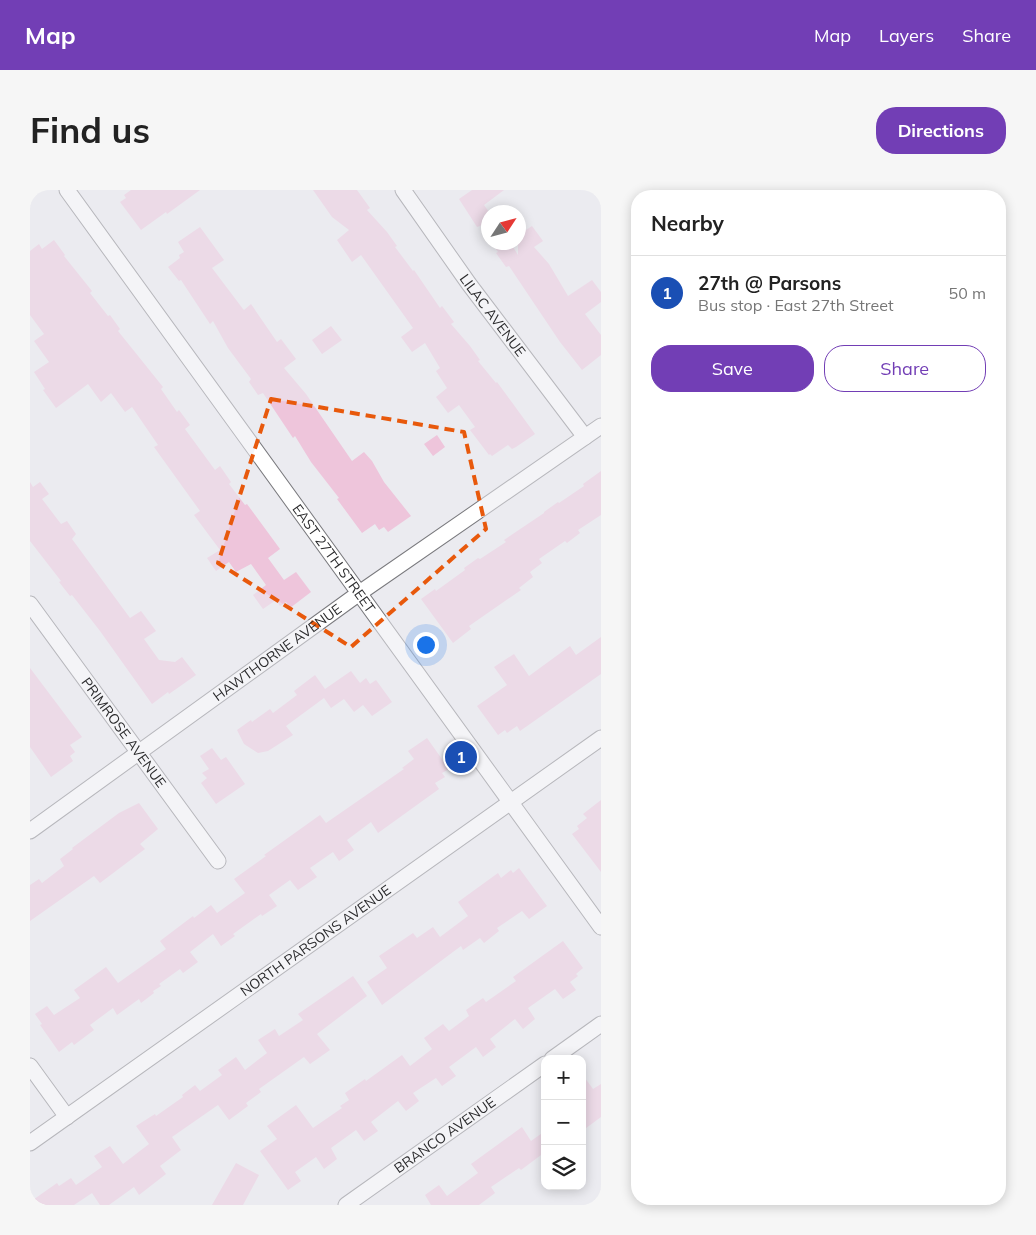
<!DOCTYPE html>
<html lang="en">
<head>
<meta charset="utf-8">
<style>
  :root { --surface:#fff; --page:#f6f6f6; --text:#222; --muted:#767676; --line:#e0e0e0; --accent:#723eb5 }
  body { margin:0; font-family:Mulish,sans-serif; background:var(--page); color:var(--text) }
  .controls { position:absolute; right:15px; bottom:15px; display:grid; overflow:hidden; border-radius:10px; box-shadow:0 2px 12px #0003 }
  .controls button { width:45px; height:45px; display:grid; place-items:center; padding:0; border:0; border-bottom:1px solid var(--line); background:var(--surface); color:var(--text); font:25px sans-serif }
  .compass { position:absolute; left:451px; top:15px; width:45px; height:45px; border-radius:50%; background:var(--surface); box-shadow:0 2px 12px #0003; rotate:54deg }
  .you { position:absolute; left:395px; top:454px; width:18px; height:18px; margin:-12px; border:4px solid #fff; border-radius:50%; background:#1a73e8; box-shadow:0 0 0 8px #1a73e833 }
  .badge { display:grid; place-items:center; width:32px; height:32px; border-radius:50%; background:var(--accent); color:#fff; font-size:16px; font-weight:700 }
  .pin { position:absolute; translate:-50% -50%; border:2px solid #fff; box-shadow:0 1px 5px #0006 }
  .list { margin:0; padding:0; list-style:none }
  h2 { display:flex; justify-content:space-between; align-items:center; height:65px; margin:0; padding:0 20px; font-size:21px }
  h2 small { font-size:16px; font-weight:400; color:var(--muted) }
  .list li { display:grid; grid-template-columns:32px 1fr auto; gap:15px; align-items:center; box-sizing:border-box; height:75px; padding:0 20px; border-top:1px solid var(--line) }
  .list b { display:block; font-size:19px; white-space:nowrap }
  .list p { margin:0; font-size:16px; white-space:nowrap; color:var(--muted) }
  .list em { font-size:16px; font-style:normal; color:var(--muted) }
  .actions { display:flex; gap:10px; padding:15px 20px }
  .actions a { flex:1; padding:11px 0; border:1px solid var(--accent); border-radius:20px; text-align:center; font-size:18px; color:var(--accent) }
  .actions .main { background:var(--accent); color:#fff }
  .icon { flex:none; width:28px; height:28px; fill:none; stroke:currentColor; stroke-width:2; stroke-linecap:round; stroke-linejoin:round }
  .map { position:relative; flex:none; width:571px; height:1015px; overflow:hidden; border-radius:20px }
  header { display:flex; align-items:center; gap:30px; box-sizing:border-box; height:70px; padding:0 25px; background:var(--accent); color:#fff }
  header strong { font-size:24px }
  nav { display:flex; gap:28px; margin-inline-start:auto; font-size:18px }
  .intro { display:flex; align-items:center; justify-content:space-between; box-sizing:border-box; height:120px; padding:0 30px }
  h1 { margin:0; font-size:35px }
  .button { padding:12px 22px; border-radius:20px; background:var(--accent); color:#fff; font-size:18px; font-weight:700 }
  main { display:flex; gap:30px; padding:0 30px }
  aside { flex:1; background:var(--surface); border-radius:20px; box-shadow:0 2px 12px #0003 }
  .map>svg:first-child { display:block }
  .building { fill:#eec5db }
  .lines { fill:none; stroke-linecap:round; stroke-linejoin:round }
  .minor-casing { stroke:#79797d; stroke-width:17 }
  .minor { stroke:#fff; stroke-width:15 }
  .marked { fill:none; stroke:#e8590c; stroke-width:4; stroke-dasharray:10 6; stroke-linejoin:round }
  .labels { text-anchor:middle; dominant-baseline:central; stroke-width:4; stroke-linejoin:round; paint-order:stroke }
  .street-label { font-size:14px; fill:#2c2c2e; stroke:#fff }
</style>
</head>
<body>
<header>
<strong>Map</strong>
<nav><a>Map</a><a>Layers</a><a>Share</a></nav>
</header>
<div class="intro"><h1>Find us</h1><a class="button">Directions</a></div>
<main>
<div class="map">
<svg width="571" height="1015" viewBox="0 0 571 1015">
  <rect width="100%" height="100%" fill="#ebebf0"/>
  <path class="building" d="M101 0H170L137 24 136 22 111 40 90 12 96 8 94 5Z
    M283 0H327L340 18 337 20 357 42 367 56 365 57 383 81 384 80 410 118 412 116 424 132 421 134 440 156 450 170 448 171 466 193 467 192 505 244 486 257 482 259 478 255 462 266 460 264 459 265 440 240 445 237 429 215 418 223 406 207 417 198 406 181 410 178 395 153 382 162 371 147 383 138 331 65 322 72 307 50 319 40 302 27Z
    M442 0H474L454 15 459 22 458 29 450 36 447 37 429 9Z
    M488 32 496 40 502 36 513 51 504 57 519 74 538 106 562 90 571 102V112L555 124 571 145V165L552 180 530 152 479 76 476 77 466 63 468 62 461 52H480L488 65Z
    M170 37 194 70 182 78 213 119 214 120 221 114 247 152 251 149 266 169 254 178 276 204 322 271 334 262 342 271 354 292 381 326 358 342 354 337 349 340 345 334 332 343 307 309 309 308 281 272 265 246 263 248 233 203 228 205 219 192 221 189 198 158 183 131 180 134 151 90 149 91 138 77 150 68 149 65 154 62 148 52Z
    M24 50 35 65 34 66 62 101 60 103 78 126 80 125 90 139 88 141 133 197 131 199 147 222 149 220 160 235 155 239 185 280 190 276 201 292 199 294 215 315 217 314 250 359 238 368 254 390 266 382 281 402 260 418 256 412 250 416 246 410 233 419 223 405 236 395 221 374 206 382 199 372 186 381 177 368 190 360 164 325 170 321 124 257 128 255 102 217 95 222 81 203 71 212 58 194 26 218 13 200 15 199 4 182 19 172 4 151 14 144 0 125V61L9 54 12 59Z
    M301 136 312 150 292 164 282 150Z
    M407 245 415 257 403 266 394 254Z
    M571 281V325L548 340 550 343 537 353 535 351 509 369 512 373 500 382 503 387 489 398 491 400 439 436 441 439 423 453 391 409 405 399 406 401 435 380 434 378 448 368 450 369 476 352 474 350 514 323V322L528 312 529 313 554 296 553 294Z
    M0 292 3 297 10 292 19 304 12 309 31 334 37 331 46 344 42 349 100 428 111 421 126 441 114 449 129 470 145 472 152 467 166 485 139 504 138 502 122 514 70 441 42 405 40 406 29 392 31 391 0 351Z
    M571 447V484L490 541 487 536 477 543 475 540 468 545 447 516 477 495 464 477 484 464 499 486 540 456 546 465Z
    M0 478 52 547 40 555 45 562 40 566 43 571 21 587 0 557Z
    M321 481 330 493 336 488 340 494 346 490 362 512 342 526 333 515 324 522 314 509 301 518 294 508 256 536 263 545 238 561 228 563 214 554 207 540 221 530 222 532 240 519 243 523 267 505 264 501 285 485 295 499Z
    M397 548 419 579 412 583 415 587 405 593 409 599 348 643 341 632 317 650 324 660 309 671 303 662 280 678 287 687 268 700 260 690 239 705 247 716 232 726 231 724 203 744 205 746 191 756 183 744 160 762 168 772 153 783 150 779 129 794 131 796 123 801 124 803 111 813 109 809 87 825 83 818 60 835 64 840 44 855 42 852 29 862 10 835 12 834 5 824 17 816 24 825 50 808 44 800 76 777 88 793 136 759 130 751 163 726 164 728 181 715 187 723 215 703 204 689 236 666 234 665 290 625 296 633 374 579 372 578 384 569 378 561Z
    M182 558 191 570 196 567 215 594 186 614 171 593 177 588 172 583 179 579 170 566Z
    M571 610V682L542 644 549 639 547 636 557 628 553 624Z
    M109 613 128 639 110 654 115 659 70 693 64 686 0 731V695L9 689 12 693 34 676 30 669 43 659 42 658 89 623Z
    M489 678 517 716 499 729 492 721 467 738 469 741 454 753 450 748 433 760 431 756 352 815 337 792 357 778 349 766 383 743 387 748 403 737 410 747 438 726 428 712 468 683 471 688 481 680 483 683Z
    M533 751 553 778 546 784 548 786 540 792 546 800 533 809 525 799 498 818 505 829 493 839 485 829 460 849 466 857 453 867 446 857 419 877 426 886 412 896 406 888 383 903 389 911 376 921 368 911 341 932 348 941 334 951 326 940 301 958 307 969 294 979 286 967 265 982 271 991 258 1000 230 961 247 949 237 936 266 915 283 938 312 918 310 916 319 910 315 903 335 889 336 891 372 865 380 876 402 859 394 848 413 834 419 841 439 826 436 820 453 808 456 812 486 791 483 787Z
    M323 786 337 806 287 844 300 860 280 874 274 867 229 899 231 902 216 913 218 916 199 930 188 915 142 947 151 960 130 976 136 984 109 1005 104 997 79 1015H70L62 1003 44 1015H0V1012L27 993 29 996 41 988 46 995 72 977 64 966 80 956 93 974 119 954 106 936 125 924 126 926 153 907 152 905 165 895 170 901 192 885 188 880 206 867 215 880 237 863 228 850 245 839 249 846 273 830 268 824Z
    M552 884 563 899 571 894V927L552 941Z
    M492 937 501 951 515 941V962L491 980 489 978 461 997 465 1003 449 1015H401L395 1005 409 995 417 1006 448 983 441 974Z
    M206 973 229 985 213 1015H182Z"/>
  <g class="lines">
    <g class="minor-casing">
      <g id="minor">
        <path id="s1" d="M37 0 571 737"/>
        <path id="s2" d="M373 0 439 94 555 247"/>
        <path id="s3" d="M0 414 188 671"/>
        <path id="s4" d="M0 641 328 404 571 236"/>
        <path d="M522 869 571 834"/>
        <path d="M0 876 37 927"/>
        <path id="s5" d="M0 953 571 548"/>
        <path id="s6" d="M316 1015 515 874"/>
      </g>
    </g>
    <use href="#minor" class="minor"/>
  </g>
  <path d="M0 0H571V1015H0ZM241 209 434 242 456 339 321 457 188 373Z" fill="#ebebf0" fill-opacity=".55" fill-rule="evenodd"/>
  <path class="marked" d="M241 209 434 242 456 339 321 457 188 373Z"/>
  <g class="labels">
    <g class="street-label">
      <text stroke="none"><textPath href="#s2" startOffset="154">LILAC AVENUE</textPath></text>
      <text stroke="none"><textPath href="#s1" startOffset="455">EAST 27TH STREET</textPath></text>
      <text stroke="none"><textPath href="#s4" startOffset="305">HAWTHORNE AVENUE</textPath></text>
      <text stroke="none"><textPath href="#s3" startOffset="159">PRIMROSE AVENUE</textPath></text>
      <text stroke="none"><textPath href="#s5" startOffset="350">NORTH PARSONS AVENUE</textPath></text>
      <text stroke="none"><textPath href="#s6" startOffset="121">BRANCO AVENUE</textPath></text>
    </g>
  </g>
</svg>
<div class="controls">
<button>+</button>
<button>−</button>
<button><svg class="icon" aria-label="layers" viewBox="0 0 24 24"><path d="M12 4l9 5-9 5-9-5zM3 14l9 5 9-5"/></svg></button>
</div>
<svg class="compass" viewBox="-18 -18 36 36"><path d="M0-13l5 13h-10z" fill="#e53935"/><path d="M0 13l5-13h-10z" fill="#767676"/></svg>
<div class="you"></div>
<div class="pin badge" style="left:431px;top:567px;background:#1a4fb4">1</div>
</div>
<aside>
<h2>Nearby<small></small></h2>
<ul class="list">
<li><span class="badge" style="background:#1a4fb4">1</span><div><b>27th @ Parsons</b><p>Bus stop · East 27th Street</p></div><em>50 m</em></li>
</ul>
<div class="actions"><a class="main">Save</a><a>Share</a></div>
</aside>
</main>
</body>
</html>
